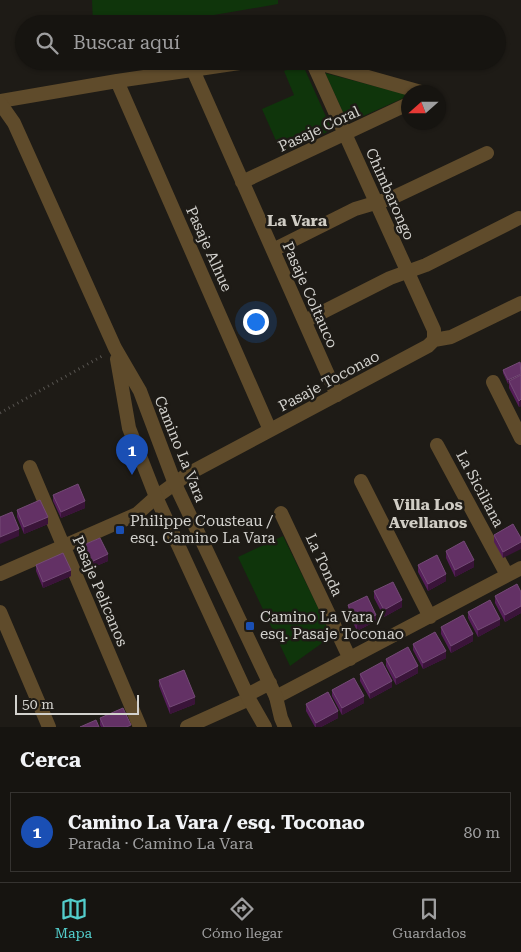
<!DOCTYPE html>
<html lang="es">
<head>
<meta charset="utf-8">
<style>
  :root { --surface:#161410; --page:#1f1d19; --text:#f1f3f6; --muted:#9e9e9f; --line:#353330; --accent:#53cdcb }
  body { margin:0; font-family:"Roboto Serif",serif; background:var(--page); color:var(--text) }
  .compass { position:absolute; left:401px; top:85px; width:45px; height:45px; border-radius:50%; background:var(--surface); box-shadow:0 1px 4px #0004; rotate:249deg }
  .scale { position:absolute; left:15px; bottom:12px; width:124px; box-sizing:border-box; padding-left:5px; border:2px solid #d2d1cd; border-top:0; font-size:14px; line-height:18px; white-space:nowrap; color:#d2d1cd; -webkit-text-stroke:4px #1e1b16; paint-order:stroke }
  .you { position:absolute; left:255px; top:321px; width:18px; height:18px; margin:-12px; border:4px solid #fff; border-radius:50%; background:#1a73e8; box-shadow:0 0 0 8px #1a73e833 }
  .badge { display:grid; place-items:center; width:32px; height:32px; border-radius:50%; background:var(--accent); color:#fff; font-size:16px; font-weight:700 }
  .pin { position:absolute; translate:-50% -41px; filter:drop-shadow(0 1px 2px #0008) }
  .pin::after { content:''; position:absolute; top:26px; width:18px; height:15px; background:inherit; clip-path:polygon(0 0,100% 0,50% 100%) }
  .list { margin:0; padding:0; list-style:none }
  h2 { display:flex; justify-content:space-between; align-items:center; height:65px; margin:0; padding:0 20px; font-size:21px }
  h2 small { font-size:16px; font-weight:400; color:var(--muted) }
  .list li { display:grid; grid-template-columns:32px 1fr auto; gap:15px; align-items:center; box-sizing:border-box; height:80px; margin:0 10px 10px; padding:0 10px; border:1px solid var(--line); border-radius:0px }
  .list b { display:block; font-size:19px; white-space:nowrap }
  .list p { margin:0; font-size:16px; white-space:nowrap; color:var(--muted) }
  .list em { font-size:16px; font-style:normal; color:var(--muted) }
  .icon { flex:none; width:28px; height:28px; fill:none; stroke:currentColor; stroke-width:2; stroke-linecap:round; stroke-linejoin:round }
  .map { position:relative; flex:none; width:521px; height:727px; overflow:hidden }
  .search { position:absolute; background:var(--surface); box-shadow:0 1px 4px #0004; left:15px; right:15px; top:15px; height:55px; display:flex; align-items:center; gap:12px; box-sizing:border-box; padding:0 18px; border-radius:28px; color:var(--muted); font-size:19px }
  .sheet { height:155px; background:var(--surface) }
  nav { display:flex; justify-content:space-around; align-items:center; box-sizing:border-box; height:70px; border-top:1px solid var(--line); background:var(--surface); font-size:14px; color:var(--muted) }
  nav a { display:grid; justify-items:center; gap:2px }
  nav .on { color:var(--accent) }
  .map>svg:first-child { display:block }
  .green { fill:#0f350b }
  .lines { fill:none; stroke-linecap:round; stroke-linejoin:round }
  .path { stroke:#585551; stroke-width:3; stroke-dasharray:1 4; stroke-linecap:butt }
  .minor { stroke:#5f4b2b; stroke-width:14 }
  .tertiary { stroke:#5f4b2b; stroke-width:14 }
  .wall { fill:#551e59 }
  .shaded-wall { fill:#3a1439 }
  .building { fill:#633165; stroke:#744a76 }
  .transit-dot { fill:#1a4fb4; stroke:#1e1b16; stroke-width:2 }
  .labels { text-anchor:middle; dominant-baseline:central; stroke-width:5; stroke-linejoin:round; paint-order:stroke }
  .street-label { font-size:15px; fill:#d2d1cd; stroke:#1e1b16 }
  .poi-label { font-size:15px; fill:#d2d1cd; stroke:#1e1b16; text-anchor:start }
  .neighbourhood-label { font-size:16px; font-weight:bold; fill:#d0cdc5; stroke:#1e1b16 }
</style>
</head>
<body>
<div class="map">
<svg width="521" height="727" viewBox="0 0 521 727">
  <rect width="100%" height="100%" fill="#1e1b16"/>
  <path class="green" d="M92 0H278V4L162 24H93Z
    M302 63 332 130 281 152 262 109 294 95 284 71Z
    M325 73 408 95V96L348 123Z
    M283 536 332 636 290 666 238 557Z"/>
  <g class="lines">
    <path class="path" d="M0 413 104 355"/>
    <path class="minor" d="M311 61 421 92
      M312 61 434 330V340
      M193 70 337 395
      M117 81 270 430
      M0 101 117 81 253 61
      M242 182 408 104
      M273 250 355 209 392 198 487 153
      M305 321 390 278 426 265 519 218
      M493 382 521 438
      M437 445 507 575
      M30 467 140 727
      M361 481 430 617
      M281 513 350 659
      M0 574 137 514 156 497 188 474 428 346 434 340 451 337 521 303
      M0 612 49 727
      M276 697 521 568
      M187 727 249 699"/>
    <path class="tertiary" d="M0 103 14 123 23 143 115 348 140 391 175 484 276 697 281 718 285 727
      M117 359 129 428 156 497 249 699 265 727
      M247 695 270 683"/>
  </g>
  <path class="wall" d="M521 363V406L519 407 509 388V383L508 384 503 373V370Z
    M53 495 85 508 61 518 53 501Z
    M17 510 48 524 24 534 17 517Z
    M513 524 503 558 494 542V535Z
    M81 546 108 561 89 569 81 553Z
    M446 551 474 567 455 577 446 558Z
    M36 565 71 576 43 588 36 571Z
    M418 565 446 581 428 591 418 572Z
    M374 591 402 607 384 617 374 598Z
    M521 592V613L505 622 495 603V596Z
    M348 605 376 621 357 631 348 612Z
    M468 612 500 625 478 637 468 618Z
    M441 627 473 641 451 653 441 634Z
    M413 644 446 658 423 669 413 650Z
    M386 659 418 673 396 685 386 666Z
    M360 674 392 687 370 699 360 681Z
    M159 680 195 704 170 714 159 686Z
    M332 690 364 703 342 715 332 696Z
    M306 704 338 718 321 727H315L306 711Z
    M100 718 131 727H101L100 725Z"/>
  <path class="shaded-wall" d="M521 374V378L509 381V383L508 384V380Z
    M521 399V406L519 407V401Z
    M85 501V508L61 518V512Z
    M48 517V524L24 534V527Z
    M19 529V536L0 544V537Z
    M521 542V549L503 558V552Z
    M108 554V561L89 569V563Z
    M474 560V567L455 577V570Z
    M71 570V576L43 588V582Z
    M446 574V581L428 591V584Z
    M402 600V607L384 617V610Z
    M521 606V613L505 622V615Z
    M376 615V621L357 631V624Z
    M500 619V625L478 637V630Z
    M473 634V641L451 653V646Z
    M446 651V658L423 669V663Z
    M418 666V673L396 685V678Z
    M392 681V687L370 699V693Z
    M364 696V703L342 715V708Z
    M195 697V704L170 714V707Z
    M338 711V718L321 727H316V723Z"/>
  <path class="building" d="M520 362 521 374 508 380 503 370Z
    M521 375V399L519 401 509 381Z
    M78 484 85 501 61 512 53 495Z
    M40 500 48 517 24 527 17 510Z
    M12 512 19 529 0 537V517Z
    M513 524 521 538V542L503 552 494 535Z
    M100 538 108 554 89 563 81 546Z
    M464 541 474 560 455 570 446 551Z
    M63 553 71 570 43 582 36 565Z
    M437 555 446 574 428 584 418 565Z
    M393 582 402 600 384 610 374 591Z
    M517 584 521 592V606L505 615 495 596Z
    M367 596 376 615 357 624 348 605Z
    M490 600 500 619 478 630 468 612Z
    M463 615 473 634 451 646 441 627Z
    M435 632 446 651 423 663 413 644Z
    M408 647 418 666 396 678 386 659Z
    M382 662 392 681 370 693 360 674Z
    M184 670 195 697 170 707 159 680Z
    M354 678 364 696 342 708 332 690Z
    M328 692 338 711 316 723 306 704Z
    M123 708 131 725 126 727H104L100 718Z
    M96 720 99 727H80Z"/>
  <g class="transit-dot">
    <rect x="115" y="525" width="10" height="10" rx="2.5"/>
    <rect x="245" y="621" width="10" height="10" rx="2.5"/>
  </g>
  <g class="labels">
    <g class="street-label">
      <text transform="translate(319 129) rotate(-25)">Pasaje Coral</text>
      <text transform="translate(390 194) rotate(66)">Chimbarongo</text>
      <text transform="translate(209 249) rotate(66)">Pasaje Alhue</text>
      <text transform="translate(310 295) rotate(66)">Pasaje Coltauco</text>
      <text transform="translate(329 381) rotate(-28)">Pasaje Toconao</text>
      <text transform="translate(180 449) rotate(68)">Camino La Vara</text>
      <text transform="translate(480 489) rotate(62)">La Siciliana</text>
      <text transform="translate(324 565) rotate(65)">La Tonda</text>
      <text transform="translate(100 591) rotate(67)">Pasaje Pelícanos</text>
    </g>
    <g class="poi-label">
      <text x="130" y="521">Philippe Cousteau /<tspan x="130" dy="17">esq. Camino La Vara</tspan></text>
      <text x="260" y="617">Camino La Vara /<tspan x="260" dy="17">esq. Pasaje Toconao</tspan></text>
    </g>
    <g class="neighbourhood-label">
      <text x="297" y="220">La Vara</text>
      <text x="428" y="504">Villa Los<tspan x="428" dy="18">Avellanos</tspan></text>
    </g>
  </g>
</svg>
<svg class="compass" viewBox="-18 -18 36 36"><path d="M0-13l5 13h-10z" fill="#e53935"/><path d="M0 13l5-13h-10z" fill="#9e9e9f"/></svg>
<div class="scale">50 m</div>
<div class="you"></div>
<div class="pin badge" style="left:132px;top:475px;background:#1a4fb4">1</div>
<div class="search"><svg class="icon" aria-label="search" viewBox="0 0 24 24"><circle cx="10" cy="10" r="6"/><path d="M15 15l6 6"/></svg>Buscar aquí</div>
</div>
<section class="sheet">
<h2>Cerca<small></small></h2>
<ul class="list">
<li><span class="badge" style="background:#1a4fb4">1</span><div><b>Camino La Vara / esq. Toconao</b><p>Parada · Camino La Vara</p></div><em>80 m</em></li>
</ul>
</section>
<nav>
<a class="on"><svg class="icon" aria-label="map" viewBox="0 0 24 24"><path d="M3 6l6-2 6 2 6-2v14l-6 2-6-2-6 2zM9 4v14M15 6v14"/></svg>Mapa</a>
<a><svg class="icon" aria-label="directions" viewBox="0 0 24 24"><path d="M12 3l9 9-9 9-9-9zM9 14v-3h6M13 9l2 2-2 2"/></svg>Cómo llegar</a>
<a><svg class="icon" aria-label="saved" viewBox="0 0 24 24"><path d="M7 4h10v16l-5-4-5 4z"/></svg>Guardados</a>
</nav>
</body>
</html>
